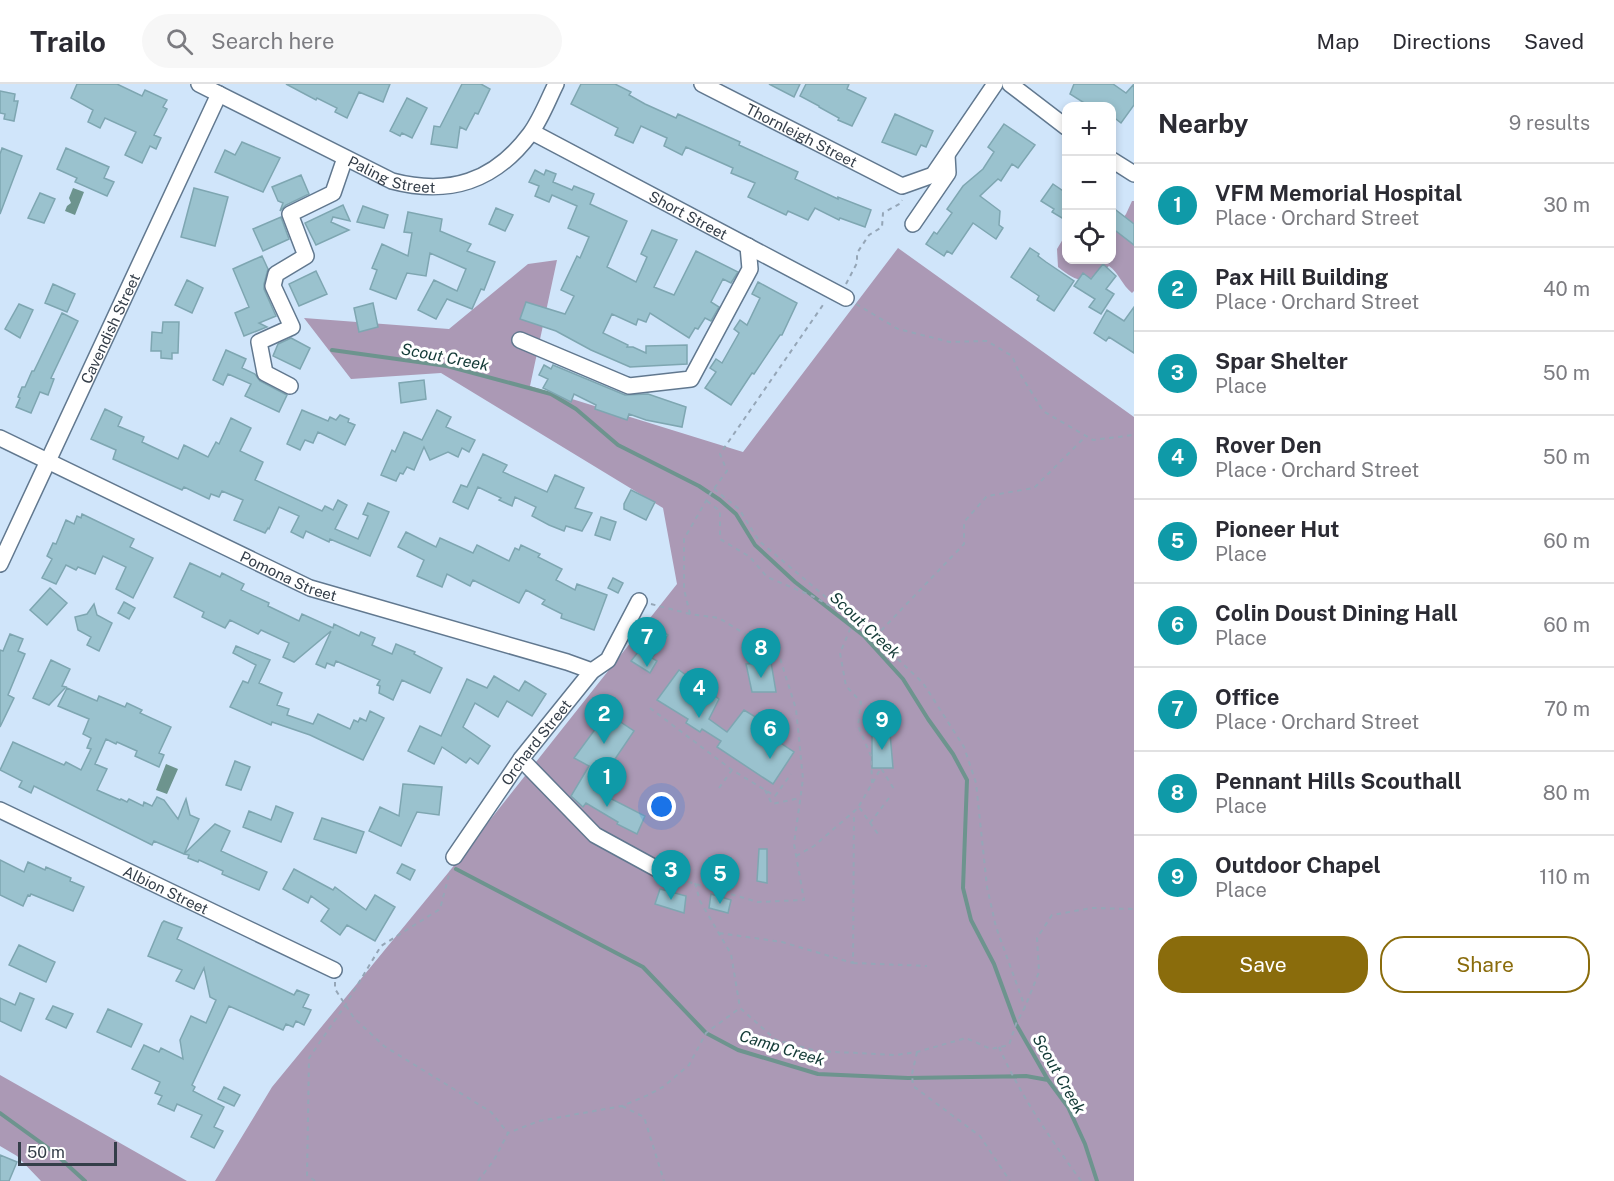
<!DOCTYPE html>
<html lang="en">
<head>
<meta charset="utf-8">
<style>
  :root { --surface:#fff; --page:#f7f7f7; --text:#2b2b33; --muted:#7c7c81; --line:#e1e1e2; --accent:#8a6c0c }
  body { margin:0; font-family:"Public Sans",sans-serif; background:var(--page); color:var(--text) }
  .controls { position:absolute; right:18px; top:18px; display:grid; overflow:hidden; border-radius:12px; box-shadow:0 3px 9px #0003 }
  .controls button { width:54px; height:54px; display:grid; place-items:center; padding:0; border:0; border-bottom:2px solid var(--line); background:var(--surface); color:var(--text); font:30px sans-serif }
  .scale { position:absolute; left:18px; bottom:15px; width:99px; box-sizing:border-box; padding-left:6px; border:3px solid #343e49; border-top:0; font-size:16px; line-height:21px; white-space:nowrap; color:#343e49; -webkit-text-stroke:4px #fff; paint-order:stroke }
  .you { position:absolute; left:662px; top:723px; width:21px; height:21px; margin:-15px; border:4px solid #fff; border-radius:50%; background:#1a73e8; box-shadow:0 0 0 9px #1a73e833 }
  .badge { display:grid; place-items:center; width:39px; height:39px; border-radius:50%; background:var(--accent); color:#fff; font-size:20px; font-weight:700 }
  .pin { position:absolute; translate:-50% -50px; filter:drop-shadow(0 2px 3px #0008) }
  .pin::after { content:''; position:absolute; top:32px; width:21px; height:18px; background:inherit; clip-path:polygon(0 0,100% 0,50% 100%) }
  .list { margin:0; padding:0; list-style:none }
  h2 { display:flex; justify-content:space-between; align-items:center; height:78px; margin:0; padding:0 24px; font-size:26px }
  h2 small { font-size:20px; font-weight:400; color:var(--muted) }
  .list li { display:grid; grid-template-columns:39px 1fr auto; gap:18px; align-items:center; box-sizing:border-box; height:84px; padding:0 24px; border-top:2px solid var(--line) }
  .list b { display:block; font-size:22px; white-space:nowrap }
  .list p { margin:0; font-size:20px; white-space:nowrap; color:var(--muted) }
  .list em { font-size:20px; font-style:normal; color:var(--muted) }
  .actions { display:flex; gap:12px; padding:18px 24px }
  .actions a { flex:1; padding:14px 0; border:2px solid var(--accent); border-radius:24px; text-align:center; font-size:21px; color:var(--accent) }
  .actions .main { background:var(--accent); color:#fff }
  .icon { flex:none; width:33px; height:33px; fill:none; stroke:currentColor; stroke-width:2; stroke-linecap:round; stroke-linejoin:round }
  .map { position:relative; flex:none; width:1134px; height:1097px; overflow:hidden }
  header { display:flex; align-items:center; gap:36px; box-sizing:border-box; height:84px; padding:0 30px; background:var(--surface); border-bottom:2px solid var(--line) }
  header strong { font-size:28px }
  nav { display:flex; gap:33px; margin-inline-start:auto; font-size:21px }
  .search { width:420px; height:54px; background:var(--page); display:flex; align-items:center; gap:15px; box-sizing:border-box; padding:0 21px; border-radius:33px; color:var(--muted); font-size:22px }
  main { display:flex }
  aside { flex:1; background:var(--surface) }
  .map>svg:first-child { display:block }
  .forest { fill:#ab99b5 }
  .water { fill:#6d948e }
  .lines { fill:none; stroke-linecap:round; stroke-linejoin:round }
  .stream { stroke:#6d948e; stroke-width:4 }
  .building { fill:#9ac2ce; stroke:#7ea6b1; stroke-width:1.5 }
  .minor-casing { stroke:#61788f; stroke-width:18 }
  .path { stroke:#95a6b7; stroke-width:2; stroke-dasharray:4.5 4.5; stroke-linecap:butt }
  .minor { stroke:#fff; stroke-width:15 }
  .labels { text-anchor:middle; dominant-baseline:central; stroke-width:6; stroke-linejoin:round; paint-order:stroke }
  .street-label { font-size:15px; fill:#343e49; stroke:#fff }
  .water-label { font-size:16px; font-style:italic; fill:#133a36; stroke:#fff }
</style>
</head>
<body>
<header>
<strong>Trailo</strong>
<div class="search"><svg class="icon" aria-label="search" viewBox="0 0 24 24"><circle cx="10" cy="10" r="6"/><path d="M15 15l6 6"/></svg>Search here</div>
<nav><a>Map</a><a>Directions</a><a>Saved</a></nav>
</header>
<main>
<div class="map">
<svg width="1134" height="1097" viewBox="0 0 1134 1097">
  <rect width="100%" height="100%" fill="#d0e5fa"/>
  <path class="forest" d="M1132 117H1134V207L1132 209C1122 201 1119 189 1109 182 1087 199 1080 201 1058 183L1057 165 1066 150V176H1112V150L1126 130Z
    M898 164 1134 333V1097H215L272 1003 448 789 677 500 663 424 441 289 351 295 304 234 449 245 528 180 557 176 530 302 743 368Z
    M0 991 187 1097H41L17 1072 0 1062Z"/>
  <path class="water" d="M73 104 84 108 75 131 65 127 67 122 71 119 69 114Z
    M166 680 178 685 167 710 156 706Z"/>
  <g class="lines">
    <path class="stream" d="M332 266 447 282 551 310 576 325 618 361 699 402 720 416 736 430 755 461 795 498 864 552 903 595 928 635 953 670 967 696 963 804 971 836 994 880 1016 940 1048 996 1068 1023 1085 1060 1097 1097
      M456 785 643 883 706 949 738 966 818 990 908 994 1026 992 1048 996
      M0 1029 51 1066 85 1097"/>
  </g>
  <path class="building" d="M77 0H117L142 12 145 6 167 16 163 23 167 25 154 51 161 54 156 65 150 62 142 79 125 71 136 48 105 34 100 44 88 38 93 26 71 14Z
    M286 0H390L383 18 359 8 347 34 335 28 337 24 317 14 316 16Z
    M462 0H481L490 5 478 30 475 29 466 46 460 43 457 64 431 60 434 42 440 43Z
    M581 0H615L631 8 629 11 645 20 676 34 678 30 740 58 739 61 798 88 795 95 838 115V113L871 126 865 143 840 134 839 136 815 124 808 136 788 127 786 131 748 113 755 99 731 89 733 84 686 63 682 71 664 62 667 54 641 42 633 59 615 51 618 44 571 20Z
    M769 0H800L794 13Z
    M806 0H849L847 5 866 14 852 42 838 36 839 34 819 23V22L800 12Z
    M1074 0H1113L1126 9 1134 0V21L1121 39 1112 32V22H1089L1070 10Z
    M0 7 15 10 14 17H18L14 37 4 35 5 30 0 29Z
    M407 14 427 24 412 54 402 49 400 52 390 47Z
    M895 30 933 47 926 63 921 61 916 71 882 58Z
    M1004 40 1035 61 1018 84 1012 80 1001 97 998 95 980 112 1000 127 999 141 1003 144 996 155 973 139 952 170 947 167 944 172 926 160 934 148 937 150 952 129 947 125 963 102 983 85 994 68 988 63Z
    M242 58 280 74 263 108 215 88 225 66 235 71Z
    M2 64 22 72 0 130V70Z
    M66 64 109 83 104 94 114 98 107 112 75 98 77 94 57 85Z
    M535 86 544 91 546 86 556 90 553 98 572 106 574 102 594 110 590 120 627 137 607 183 636 198 647 173 641 170 652 146 677 156 654 203 674 211 696 167 738 188 731 199 723 195 711 218 719 223 711 237 705 234 698 245 695 244 689 254 650 229 646 238 638 235 636 241 612 230 603 249 628 261 627 263H633L646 269V262L687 261V280L630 283 591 266 556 247 520 235 526 218 565 230 574 212 561 206 577 172 580 174 589 153 568 144 577 122 552 111 549 118 535 112 539 102 529 98Z
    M301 91 309 110 286 121 280 127 283 119 278 117 272 103Z
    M1053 100 1066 109V128L1062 134 1052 128 1054 125 1041 117Z
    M194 104 228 113 215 162 181 153Z
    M40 109 55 115 44 139 28 134Z
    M343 121 350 137 333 133 331 138 349 146 316 161 305 139Z
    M363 122 388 131 384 144 357 138Z
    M1112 123 1134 140V161L1112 144Z
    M496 124 513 131 505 147 489 140Z
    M408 128 442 135 440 147 471 160 467 167 495 178 484 206 481 205 472 225 447 215 436 235 418 226 434 196 457 207 466 185 430 169 426 192 407 189 396 215 370 205 377 186 372 184 382 160 408 172 412 149 404 148Z
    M281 133 289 155 263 167 253 145Z
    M1030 164 1039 170 1038 172 1046 178 1074 197 1054 227 1037 216 1039 212 1030 206 1011 193Z
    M262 172 268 185 264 200V205L276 232 259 239 267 243 244 252 235 229 249 223 233 185Z
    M1103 180 1116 192 1106 205 1114 210 1101 230 1089 223 1095 215 1074 202 1083 189 1091 195Z
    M316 187 327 210 299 222 289 200Z
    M187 196 203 204 192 229 175 221Z
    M758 198 797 219 782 251H780L754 290 752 289 731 321 705 304 716 288 710 284 716 275 722 279 739 249 734 245 740 236 747 241 760 214 752 210Z
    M53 200 75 210 67 228 45 219Z
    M373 219 378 243 359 248 354 224Z
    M19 220 33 226 20 254 5 245Z
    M1134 223V269L1109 253 1106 257 1094 249 1107 226 1124 237Z
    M62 229 78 237 51 294 54 295 48 311 40 308 31 329 16 323 20 314 18 313 22 303H25L32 287H34Z
    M163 238H179L178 269H172V275L161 274V267H151L152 248 162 249Z
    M291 254 310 264 300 285 273 272 278 260Z
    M226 266 246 275 242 284 255 290 260 297 287 311 279 328 245 312 251 300 228 290 223 301 213 296Z
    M544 281 551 285 553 281 625 311 648 310 686 323 682 343 646 336 629 330 627 336 595 325 596 321 574 310 571 318 543 304 548 295 539 291Z
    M424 296 426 315 401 319 399 299Z
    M105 325 122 333 118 342 144 353 142 358 178 375 184 361 208 373 216 358 219 360 231 334 251 344 240 367 263 378 255 396 322 427 325 422 333 426 338 416 347 421 335 445 358 455 368 432 363 430 368 419 389 428 370 472 330 455 329 458 306 447 303 454 291 448 299 432 279 423 269 445 268 444 265 449 234 436 243 416 222 407 219 413 211 410 209 415 184 403 182 406 113 375 116 366 91 355Z
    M302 326 328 337 330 333 336 336 340 331 349 335 348 338 355 341 345 361 318 348 313 359 305 356 300 366 287 360Z
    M437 326 451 333 446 343 475 356 469 368 462 364 458 373 448 368 430 376 424 363 414 386 407 383 403 390 400 389 396 397 381 391 392 366 395 368 404 348 422 356Z
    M483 370 507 381 503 388 547 408 555 391 584 404 575 424 592 429 582 447 566 442 564 447 549 441 532 432 536 423 515 413 512 422 499 416 501 414 478 403 468 425 453 418 461 401 467 403Z
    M631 406 655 418 646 436 624 425V420Z
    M82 430 134 455 130 463 153 474 133 514 116 505 126 483 103 472 95 490 78 483 76 486 66 481 56 500 42 494 52 475 47 472 53 459 56 460 66 436 74 440 77 432 81 434Z
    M601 433 616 438 610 456 595 451Z
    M406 448 436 463 440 454 473 469 477 461 509 477 515 464 519 466 521 461 540 470 538 473 562 485 556 496 575 506 577 500 607 511 594 546 561 534 562 530 542 520 545 516 526 506 519 519 473 496 470 502 447 490 442 503 417 492 424 476 398 463Z
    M190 479 220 493 222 489 244 500 241 506 269 519 268 522 299 537 302 530 333 544 334 540 359 552 361 548 375 554 372 561 392 570 396 560 415 568 414 570 442 584 430 609 402 596 393 616 379 609 380 602 377 601 380 596 336 577 334 582 327 579 325 584 316 580 331 547 294 578 283 573 289 559 261 546 258 550 230 536 225 544 202 533 204 528 174 513Z
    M613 494 623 499 618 509 608 504Z
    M50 504 67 519 47 541 30 526Z
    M124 518 135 524 129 535 118 529Z
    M94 520 97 531 112 539 99 567 87 561 91 553 78 546 75 533 87 530Z
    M657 544 668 551 652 574 657 577 650 589 631 577Z
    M10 550 23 555 18 567 25 570 8 611 14 614 0 643V566L3 567Z
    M236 562 270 576 259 599 282 609 277 621 289 625 287 631 313 640 318 630 350 645 354 636 358 638 360 634 366 637 370 627 384 634 363 676 310 651 272 638 271 641 230 623 243 597 248 599 256 581 233 569Z
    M51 576 70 585 62 602 66 603 49 621 33 614Z
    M771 578 776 608H752L746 580Z
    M679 586 719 615 709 635 727 648 744 626 772 643 767 650 794 668 773 700 717 663 721 657 702 645 700 648 686 639 688 635 657 616Z
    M494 592 519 607 525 597 546 610 532 632 507 617 498 633 475 619 463 643 490 662 478 680 470 674 466 679 442 663 434 680 408 667 420 642 441 652 467 595 487 604Z
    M67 604 97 617 99 612 125 623 127 619 142 626 140 629 171 643 159 669 164 671 159 683 135 672 137 667 117 658 116 660 106 655 95 680 107 685 97 706 120 716 121 715 127 718 129 715 143 722 144 718 152 722 157 713 164 716 178 735 186 715 190 731 199 735 184 770 154 757 152 761 34 702 31 709 19 703 22 697 0 686 13 658 64 681 66 678 81 686 91 665 87 664 91 654 83 650 89 635 58 622Z
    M607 629 634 647 594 706 645 732 637 750 617 740 618 738 586 719 583 723 571 712 589 682 574 674Z
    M872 649H890L893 684H872Z
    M235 677 250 683 241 706 226 701Z
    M403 700 442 703 439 731 417 728 401 762 369 747 380 723 399 732Z
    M276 722 293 729 281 758 243 743 249 727 271 736Z
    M322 734 364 748 356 769 314 755Z
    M215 740 230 747 221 767 267 788 259 806 222 790 223 787 199 776 198 778 188 774 189 771 184 770Z
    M759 765H767V799L757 797Z
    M0 776 24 788 28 778 45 786 46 783 71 794 70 797 84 803 73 827 31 810 30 812 28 811 23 822 0 811Z
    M402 780 415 786 410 796 397 789Z
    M294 785 333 806 335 803 366 826 375 811 395 823 375 857 347 841 340 851 321 837 329 825 311 812 308 819 283 805Z
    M660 805 686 812 684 829 655 820Z
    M711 810 731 816 728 829 709 824Z
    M164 837 182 844 177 855 294 911 297 906 309 911 303 923 311 926 304 941 296 937 293 943 286 940 283 946 229 922 192 1001 195 1003 193 1007 224 1023 214 1043 223 1047 214 1064 191 1053 202 1031 177 1020 174 1027 158 1020 162 1012 155 1009 160 998 132 985 144 961 159 968 161 964 183 975 180 956 191 932 206 939 216 916 210 913 204 884 194 905 176 897 182 886 148 872 162 839Z
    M19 861 55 878 46 898 9 881Z
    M20 909 34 915 21 947 0 937V914L15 921Z
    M53 922 73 930 66 944 46 935Z
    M108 925 142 940 131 963 97 948Z
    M224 1003 240 1011 234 1022 218 1015Z
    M0 1071 17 1078 9 1097H0Z"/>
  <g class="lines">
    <g class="minor-casing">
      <g id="minor">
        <path id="s1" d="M199 0 392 97C449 112 494 98 530 50 541 35 548 16 556 0"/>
        <path id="s2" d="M702 0 902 102 933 91 995 0"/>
        <path d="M1010 0 1066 43"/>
        <path id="s3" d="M532 48 846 214"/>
        <path d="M1112 76 1134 90"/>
        <path d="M913 140 948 89 947 71"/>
        <path d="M520 256 629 302 691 295 750 185 748 162"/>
        <path d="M290 302 265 289 259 258 292 243 273 202 276 190 306 172 290 130 333 109 345 74"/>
        <path id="s4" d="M0 354 310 504 567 578 592 587"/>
        <path id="s5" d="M0 480 219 10"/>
        <path d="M521 675 595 751 670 792"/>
        <path id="s6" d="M0 726 334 886"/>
        <path id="s7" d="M454 773 521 675 592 587 608 576 639 517"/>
      </g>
    </g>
    <path class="path" d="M846 200 857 179V169L869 151 882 143 883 129 901 119 902 116
      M856 220 898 245 950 258 987 257 1012 272 1019 288 1043 327 1093 356 1134 351
      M714 405 739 425 759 457 846 530 863 542 923 599 964 663 976 699 987 803 996 843 1025 923
      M707 417 720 427V455L750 473 767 493 812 512 842 528
      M651 520 690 530 719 534 779 571 796 625 803 695 794 760 804 816 758 818 682 796
      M690 530 684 505V455L710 410 727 387 720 370 825 218
      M854 536 840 569 846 602 861 618 858 642 871 672 872 699
      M875 553 964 460V438L987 412 1034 404 1085 353
      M650 624 732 686 775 712 791 690
      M719 704 732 686
      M765 706 772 720 800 714
      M859 722 881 684 894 705
      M870 739 889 714
      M796 772 814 762 859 723 878 750
      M695 799 700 817 731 870 740 924
      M719 849 782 858 853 879 854 727
      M853 879 927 882
      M335 898V905L354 934 384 962 491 1028 508 1049
      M999 963C1020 1011 1050 1054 1081 1097
      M917 968 912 990 913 1002 980 1052 1010 1097
      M622 1022 644 1033 664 1097
      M315 1097 307 1091 309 974 346 920 381 862 440 825 450 787
      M478 1097 494 1076 508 1049 539 1037 622 1022 648 1011 663 1003 689 981 706 949 740 924 776 956 817 967 896 971 917 968 966 954 991 965 1009 961 1016 940 1025 923 1039 888 1037 854 1052 831 1092 824 1134 825"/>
    <use href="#minor" class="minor"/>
  </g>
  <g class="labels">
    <g class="street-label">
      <text stroke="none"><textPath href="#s2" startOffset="112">Thornleigh Street</textPath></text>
      <text stroke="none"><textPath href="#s1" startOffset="214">Paling Street</textPath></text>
      <text stroke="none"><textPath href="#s3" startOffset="177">Short Street</textPath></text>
      <text stroke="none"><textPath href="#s5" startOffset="260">Cavendish Street</textPath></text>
      <text stroke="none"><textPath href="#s4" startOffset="320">Pomona Street</textPath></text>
      <text stroke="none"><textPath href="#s7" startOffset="141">Orchard Street</textPath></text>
      <text stroke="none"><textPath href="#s6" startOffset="184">Albion Street</textPath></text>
    </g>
    <g class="water-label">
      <text transform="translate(445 273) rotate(11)">Scout Creek</text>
      <text transform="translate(865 541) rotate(43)">Scout Creek</text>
      <text transform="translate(782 964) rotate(17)">Camp Creek</text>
      <text transform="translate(1059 990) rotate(60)">Scout Creek</text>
    </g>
  </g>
</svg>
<div class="controls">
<button>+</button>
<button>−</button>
<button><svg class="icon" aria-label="locate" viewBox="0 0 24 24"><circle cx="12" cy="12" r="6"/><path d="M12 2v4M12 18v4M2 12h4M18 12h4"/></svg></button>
</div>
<div class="scale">50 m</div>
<div class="you"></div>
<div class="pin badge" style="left:607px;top:723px;background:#0f9aa8">1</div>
<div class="pin badge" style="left:604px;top:660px;background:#0f9aa8">2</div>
<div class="pin badge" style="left:671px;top:816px;background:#0f9aa8">3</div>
<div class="pin badge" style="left:699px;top:634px;background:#0f9aa8">4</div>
<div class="pin badge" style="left:720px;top:820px;background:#0f9aa8">5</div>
<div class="pin badge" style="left:770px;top:675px;background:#0f9aa8">6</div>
<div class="pin badge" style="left:647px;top:583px;background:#0f9aa8">7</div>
<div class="pin badge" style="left:761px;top:594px;background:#0f9aa8">8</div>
<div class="pin badge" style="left:882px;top:666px;background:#0f9aa8">9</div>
</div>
<aside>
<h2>Nearby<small>9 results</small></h2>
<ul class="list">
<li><span class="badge" style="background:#0f9aa8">1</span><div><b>VFM Memorial Hospital</b><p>Place · Orchard Street</p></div><em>30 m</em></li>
<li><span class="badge" style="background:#0f9aa8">2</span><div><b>Pax Hill Building</b><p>Place · Orchard Street</p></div><em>40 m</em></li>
<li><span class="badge" style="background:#0f9aa8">3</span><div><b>Spar Shelter</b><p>Place</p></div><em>50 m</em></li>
<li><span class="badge" style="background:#0f9aa8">4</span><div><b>Rover Den</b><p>Place · Orchard Street</p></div><em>50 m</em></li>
<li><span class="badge" style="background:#0f9aa8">5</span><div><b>Pioneer Hut</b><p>Place</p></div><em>60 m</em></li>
<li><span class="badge" style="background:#0f9aa8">6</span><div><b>Colin Doust Dining Hall</b><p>Place</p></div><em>60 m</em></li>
<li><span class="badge" style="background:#0f9aa8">7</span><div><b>Office</b><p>Place · Orchard Street</p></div><em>70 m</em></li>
<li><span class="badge" style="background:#0f9aa8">8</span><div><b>Pennant Hills Scouthall</b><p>Place</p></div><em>80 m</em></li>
<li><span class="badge" style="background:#0f9aa8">9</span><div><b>Outdoor Chapel</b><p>Place</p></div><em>110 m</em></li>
</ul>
<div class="actions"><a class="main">Save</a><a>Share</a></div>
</aside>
</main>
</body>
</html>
